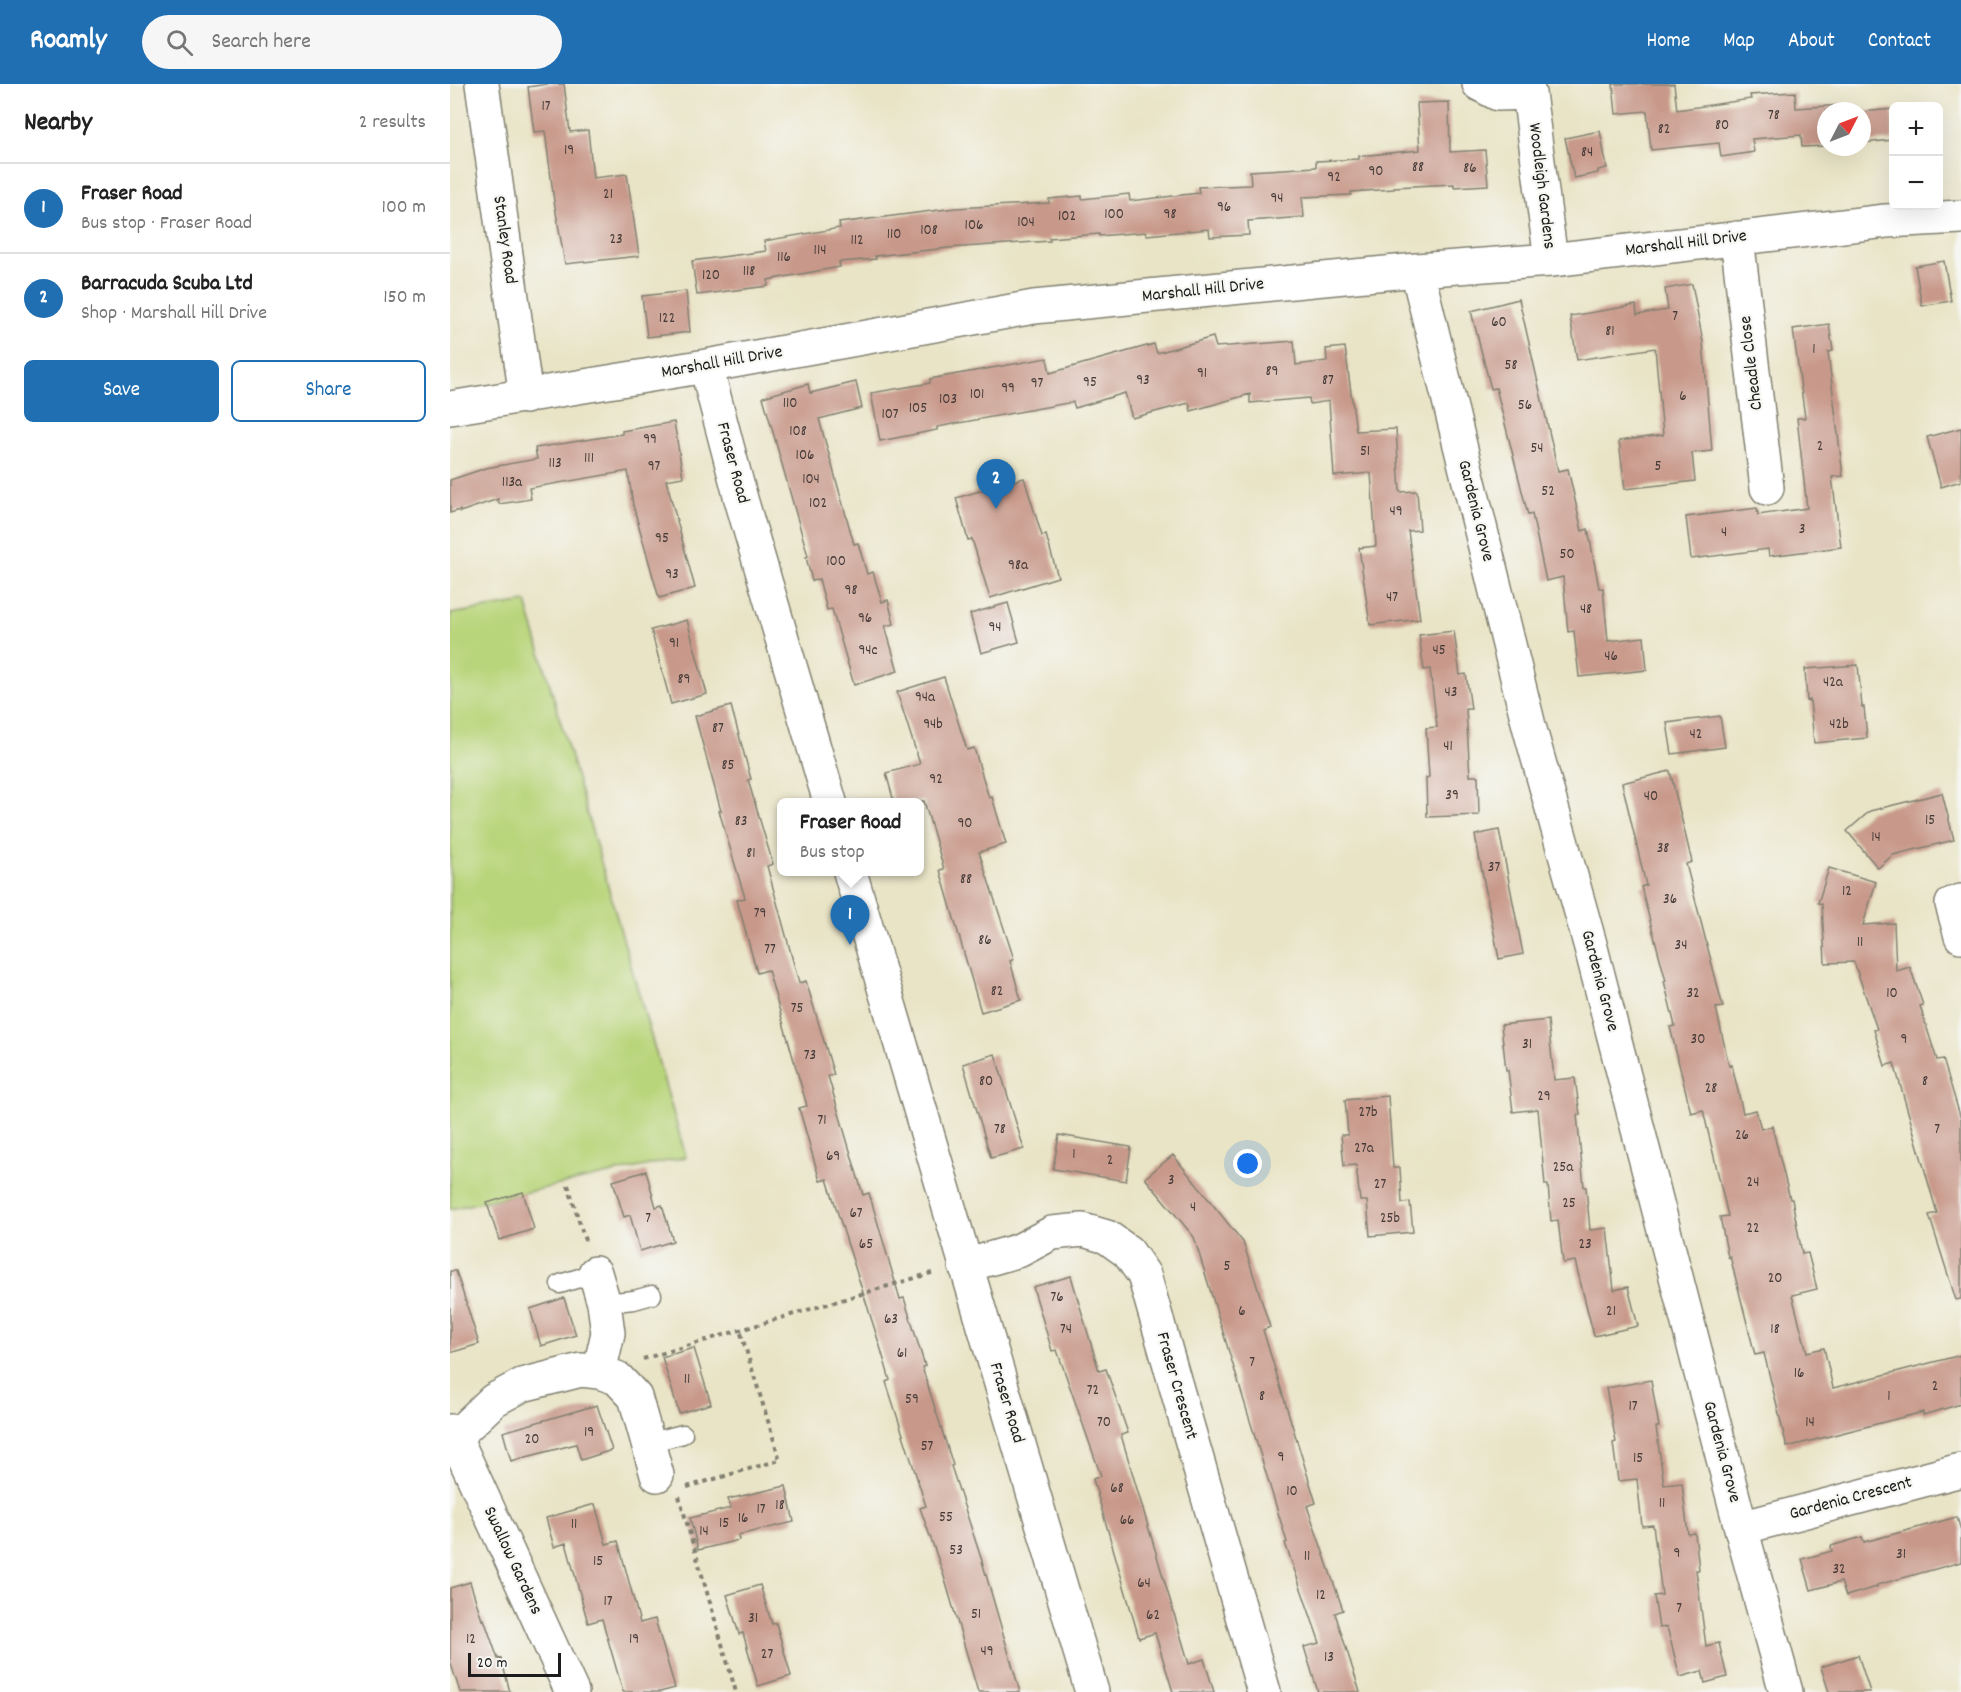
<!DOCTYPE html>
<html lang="en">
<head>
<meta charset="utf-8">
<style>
  :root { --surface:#fff; --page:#f6f6f6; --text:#222; --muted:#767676; --line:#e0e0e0; --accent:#1f6fb2 }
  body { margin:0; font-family:Dekko,sans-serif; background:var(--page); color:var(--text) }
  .controls { position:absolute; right:18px; top:18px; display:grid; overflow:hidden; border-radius:9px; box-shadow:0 6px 24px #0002 }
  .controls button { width:54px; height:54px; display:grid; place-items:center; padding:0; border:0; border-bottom:2px solid var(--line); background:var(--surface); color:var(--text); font:30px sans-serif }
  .compass { position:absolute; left:1367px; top:18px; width:54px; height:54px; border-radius:50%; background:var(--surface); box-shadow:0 6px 24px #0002; rotate:48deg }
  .scale { position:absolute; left:18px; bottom:15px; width:93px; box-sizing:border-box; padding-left:6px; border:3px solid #1c1c1c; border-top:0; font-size:16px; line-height:21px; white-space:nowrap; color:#1c1c1c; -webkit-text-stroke:4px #f6f6f2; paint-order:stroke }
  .you { position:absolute; left:798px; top:1080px; width:21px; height:21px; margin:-15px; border:4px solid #fff; border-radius:50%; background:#1a73e8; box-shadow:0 0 0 9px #1a73e833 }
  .badge { display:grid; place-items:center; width:39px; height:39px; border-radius:50%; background:var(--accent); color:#fff; font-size:20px; font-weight:700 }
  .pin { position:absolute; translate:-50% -50px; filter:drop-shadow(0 2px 3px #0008) }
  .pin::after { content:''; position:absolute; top:32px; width:21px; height:18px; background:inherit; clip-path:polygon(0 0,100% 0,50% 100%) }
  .popup { position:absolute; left:327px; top:714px; width:147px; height:78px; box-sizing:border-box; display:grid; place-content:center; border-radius:9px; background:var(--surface); filter:drop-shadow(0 2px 4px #0005); font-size:20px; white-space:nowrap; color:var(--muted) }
  .popup b { font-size:22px; color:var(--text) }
  .popup::after { content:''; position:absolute; left:50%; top:100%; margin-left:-12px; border:12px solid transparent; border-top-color:var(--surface) }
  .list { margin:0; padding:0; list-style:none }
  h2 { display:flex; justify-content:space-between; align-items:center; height:78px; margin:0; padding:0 24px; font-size:26px }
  h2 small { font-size:20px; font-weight:400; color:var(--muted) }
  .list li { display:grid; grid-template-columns:39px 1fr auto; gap:18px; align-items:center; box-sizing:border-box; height:90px; padding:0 24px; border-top:2px solid var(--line) }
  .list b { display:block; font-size:22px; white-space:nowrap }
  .list p { margin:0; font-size:20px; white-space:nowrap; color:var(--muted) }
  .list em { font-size:20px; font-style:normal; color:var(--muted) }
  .actions { display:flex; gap:12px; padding:18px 24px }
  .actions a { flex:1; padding:14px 0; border:2px solid var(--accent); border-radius:9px; text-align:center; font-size:21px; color:var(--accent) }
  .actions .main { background:var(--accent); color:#fff }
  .icon { flex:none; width:33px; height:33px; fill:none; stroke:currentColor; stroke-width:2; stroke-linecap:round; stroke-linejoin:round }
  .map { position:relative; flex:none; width:1511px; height:1608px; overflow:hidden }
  header { display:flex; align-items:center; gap:36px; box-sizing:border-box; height:84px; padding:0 30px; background:var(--accent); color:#fff }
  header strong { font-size:28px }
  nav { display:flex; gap:33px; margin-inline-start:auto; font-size:21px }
  .search { width:420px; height:54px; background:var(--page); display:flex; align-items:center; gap:15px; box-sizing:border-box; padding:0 21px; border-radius:33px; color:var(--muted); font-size:22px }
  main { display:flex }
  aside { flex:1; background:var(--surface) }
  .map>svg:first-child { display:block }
  .green { fill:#b9d57b; stroke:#6a784c; stroke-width:1.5 }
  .building { fill:#c8998a }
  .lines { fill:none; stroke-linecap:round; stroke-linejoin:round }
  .lane-casing { stroke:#828071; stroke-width:21 }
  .street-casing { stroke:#828071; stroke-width:36 }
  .path { stroke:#828071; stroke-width:4; stroke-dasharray:4.5 4.5; stroke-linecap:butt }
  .lane { stroke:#fff; stroke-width:18 }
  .street { stroke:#fff; stroke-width:33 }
  .labels { text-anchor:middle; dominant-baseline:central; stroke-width:4.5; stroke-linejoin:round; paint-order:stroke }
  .number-label { font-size:15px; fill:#473b38 }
  .street-label { font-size:18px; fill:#1c1c1c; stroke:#f6f6f2 }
</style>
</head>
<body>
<header>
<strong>Roamly</strong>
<div class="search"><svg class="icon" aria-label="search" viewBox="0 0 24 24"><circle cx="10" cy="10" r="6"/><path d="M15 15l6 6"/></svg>Search here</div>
<nav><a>Home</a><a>Map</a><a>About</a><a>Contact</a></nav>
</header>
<main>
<aside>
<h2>Nearby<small>2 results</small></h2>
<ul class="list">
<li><span class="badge">1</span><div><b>Fraser Road</b><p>Bus stop · Fraser Road</p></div><em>100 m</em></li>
<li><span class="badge">2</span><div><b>Barracuda Scuba Ltd</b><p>Shop · Marshall Hill Drive</p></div><em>150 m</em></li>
</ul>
<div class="actions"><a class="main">Save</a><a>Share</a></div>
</aside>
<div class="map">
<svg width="1511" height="1608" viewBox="0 0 1511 1608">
  <rect width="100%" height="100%" fill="#f6f6f2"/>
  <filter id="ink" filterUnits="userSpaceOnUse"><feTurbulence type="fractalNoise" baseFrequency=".0167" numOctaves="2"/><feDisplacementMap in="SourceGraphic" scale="12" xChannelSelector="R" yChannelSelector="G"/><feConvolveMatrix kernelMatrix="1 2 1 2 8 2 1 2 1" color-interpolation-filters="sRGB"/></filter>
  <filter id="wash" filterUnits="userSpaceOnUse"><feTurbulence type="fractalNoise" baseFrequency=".008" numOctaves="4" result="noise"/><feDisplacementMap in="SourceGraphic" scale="24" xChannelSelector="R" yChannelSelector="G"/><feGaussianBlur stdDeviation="1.35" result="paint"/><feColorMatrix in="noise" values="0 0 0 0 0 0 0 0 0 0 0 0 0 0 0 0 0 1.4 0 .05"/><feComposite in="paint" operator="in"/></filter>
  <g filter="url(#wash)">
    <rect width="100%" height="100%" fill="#e9e4c6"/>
    <path class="green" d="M76 518 236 1073 0 1125V530Z"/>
    <g id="blocks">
      <path class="building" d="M98 0H114L120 48 138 46 143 94 177 90 189 172 115 180 104 117 95 47 84 48 78 3Z
        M1163 0H1224L1227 26 1301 15 1300 11 1345 8 1346 24 1393 21V27H1376V62L1352 63 1351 51 1302 55 1304 68 1271 73 1269 59 1201 66 1197 27 1166 30Z
        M999 18 1000 68 1035 66 1038 101 1004 103V100L944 103V105L901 108V111L852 113 854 133 798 137 799 151 760 153 759 145 697 151 696 148 649 152V150L599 154 600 157 498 164 425 172 426 175 389 178 390 183 318 196V202L247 211 242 177 316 167 314 157 390 144 389 139 505 124 599 119V115L632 112V115L679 110 680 117 749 109 748 103 801 101 800 87 866 83V77L909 75V72L970 66 967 19Z
        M1443 25V56L1412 59V28Z
        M1150 47 1157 84 1148 86V89L1124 94 1115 54Z
        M1494 177 1501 217 1472 222 1465 182Z
        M1242 200 1253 258 1262 367 1242 369 1245 397 1175 405 1169 357 1213 351 1205 264 1127 276 1120 232 1186 221 1187 231 1218 226 1215 205Z
        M236 207 240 248 197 253 192 212Z
        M1069 215 1108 387 1118 385 1132 447 1138 445 1149 504H1153L1158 557 1194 553 1197 586 1129 593 1124 547 1118 548 1113 493 1096 497 1082 430 1078 431 1046 304 1041 305 1021 227Z
        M1379 240 1383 267 1378 268 1393 392 1382 393 1391 463 1319 472 1318 465 1241 475 1236 433 1307 424 1308 431 1357 424 1347 334H1355L1343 245Z
        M763 253 766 263 844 257 846 281 877 277 876 265 895 263 906 347 946 345 950 408 967 407 970 446 958 447 970 535 920 541 909 464 926 462 921 389 884 392 879 317 860 320 859 314 800 319V310L741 327 739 319 682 334 675 309 625 324 623 318 487 343V346L430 357 421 309 480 299V295L597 274 600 289 704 260 707 269Z
        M406 298 412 324 369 335 404 460 408 459 417 490 423 488 432 518 438 516 444 540 435 542 448 587 404 601 382 525 377 526 369 495 362 497 356 473 358 472 313 313 358 300 360 309Z
        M224 338 233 393 216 396 245 504 209 514 183 421 178 387 79 404 81 415 49 420 48 415 10 428V426L0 429V396L36 384 87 375 85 364 172 350V347Z
        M1511 344V397L1491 403 1477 353Z
        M574 394 592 452 596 451 608 493 540 514 522 455 518 456 506 414Z
        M558 519 569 558 531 569 520 530Z
        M237 536 257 610 221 620 201 546Z
        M1004 547 1010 591 1016 590 1021 625H1016L1020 692H1028L1029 731 977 733 976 694 979 693 976 644 987 643 980 585 974 586 969 551Z
        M1408 581 1412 623H1414L1417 654 1364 659 1360 616 1357 617 1355 585Z
        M494 593 517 666 524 664 539 714 542 713 556 760 529 768 564 875 560 877 571 916 531 928 490 786 494 785 474 717 444 718 436 689 470 680 447 608Z
        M281 622 301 695 298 696 323 780 317 782 349 899 356 897 384 991 378 992 413 1111 419 1109 450 1215 454 1214 475 1282 472 1283 503 1381 501 1382 532 1477 570 1608H528L493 1489 470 1424 476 1422 436 1298 440 1296 429 1259 377 1095 370 1097 349 1024 357 1022 318 886 307 889 287 816 295 814 269 727H271L245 632Z
        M1270 632 1275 663 1222 670 1217 639Z
        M1220 687 1242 778 1236 780 1273 923 1266 924 1279 982 1282 981 1293 1029 1306 1026 1311 1045 1322 1042 1340 1115H1342L1352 1170 1358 1169 1367 1205 1342 1211 1357 1268 1374 1264 1383 1304 1511 1271V1320L1473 1331V1328L1337 1363 1314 1269 1305 1271 1280 1172 1278 1173 1270 1133 1278 1132 1253 1026 1241 1029 1230 984 1220 943 1225 942 1214 897H1216L1191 803 1196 801 1172 699Z
        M1492 709 1504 756 1443 771 1428 784 1397 747 1420 727Z
        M1049 746 1073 870 1049 875 1025 751Z
        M1379 784 1426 798 1413 841 1444 839 1446 887 1460 883 1473 921 1470 922 1487 976 1493 975 1511 1035V1215L1506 1216 1479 1131 1487 1129 1444 979 1435 982 1424 946 1427 945 1404 878 1375 879 1372 820 1368 819Z
        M1098 936 1104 996 1125 994 1130 1031H1127L1134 1103H1136L1140 1146 1157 1144 1164 1206 1178 1203 1188 1242 1144 1252 1125 1177 1113 1179 1108 1136 1101 1137 1098 1101H1095L1088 1025 1063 1028 1058 986H1056L1051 941Z
        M545 970 574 1065 541 1074 513 980Z
        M938 1012 943 1084H950L952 1119 960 1118 963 1148 920 1152 917 1117H910L906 1081 894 1082 891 1051H898L895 1016Z
        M609 1051 681 1063 676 1097 603 1085Z
        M723 1071 793 1158 820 1243 813 1246 866 1419 857 1422 893 1526 885 1529 910 1608H868L854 1563 870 1559 835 1459 837 1458 744 1153 695 1094Z
        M196 1087 206 1123 212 1121 223 1157 190 1167 180 1131 174 1133 163 1097Z
        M73 1108 84 1145 49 1156 37 1119Z
        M0 1187H6L29 1260 0 1269Z
        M621 1192 649 1287 656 1285 678 1349 671 1351 739 1580 754 1575 764 1608H723L705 1549 689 1554 643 1395 651 1392 607 1266 602 1267 583 1203Z
        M114 1214 126 1251 91 1262 80 1225Z
        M244 1264 261 1320 229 1329 212 1273Z
        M1201 1296 1209 1343H1206L1214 1401 1232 1399 1238 1450 1245 1449 1249 1486H1246L1256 1562 1269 1559 1277 1593 1255 1599 1252 1587 1230 1593 1217 1543 1209 1544 1204 1512 1212 1511 1203 1441 1192 1442 1187 1395 1168 1397 1163 1359 1166 1358 1156 1304Z
        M147 1321 162 1366 131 1376 126 1360 61 1377 53 1348Z
        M336 1402 344 1438 288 1451 289 1456 248 1466 240 1434 281 1424 278 1415Z
        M145 1420 156 1460 168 1457 190 1539 205 1535 225 1604 210 1608H173L152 1535 138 1539 116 1459 104 1463 96 1434Z
        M1507 1433 1511 1447V1478L1427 1501V1503L1396 1512 1391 1498 1361 1506 1352 1475 1382 1467 1381 1462 1412 1453 1414 1458Z
        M20 1498 32 1536 34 1535 48 1575 51 1574 60 1608H10L0 1577V1504Z
        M310 1501 322 1540 326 1539 341 1592 308 1602 293 1549 289 1550 277 1511Z
        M1408 1571 1420 1608H1379L1371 1583Z"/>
    </g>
  </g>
  <g filter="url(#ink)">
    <use href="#blocks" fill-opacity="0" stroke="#828071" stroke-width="1.5"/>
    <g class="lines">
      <g class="lane-casing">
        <path id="lane" d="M110 1200 145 1189
          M154 1219 184 1216 202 1211
          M198 1359 233 1350"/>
      </g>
      <g class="street-casing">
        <path id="street" d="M32 0 76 313
          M1029 0 1048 10 1079 9 1101 176
          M1287 154 1317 404
          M967 186 1079 642 1140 860 1291 1444 1336 1608
          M256 282 291 415 380 718
          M0 324 256 282 584 223 967 186 1101 176 1436 137 1511 133
          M400 788 642 1608
          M1511 817 1502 820 1511 852
          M515 1182 570 1166 602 1149 633 1146 657 1153 678 1168 694 1191 814 1608
          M145 1189 154 1219 158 1249 149 1288
          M0 1347 5 1353 122 1608
          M5 1353 44 1316 72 1301 131 1286 149 1288 167 1294 185 1313 207 1391
          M1291 1444 1511 1386"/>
      </g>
      <path class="path" d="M118 1101 136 1160
        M193 1275 485 1188
        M237 1403 330 1376 290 1246
        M229 1412 286 1608"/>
      <use href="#lane" class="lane"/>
      <use href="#street" class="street"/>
    </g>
  </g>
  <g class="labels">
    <g class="number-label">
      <text x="96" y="23">17</text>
      <text x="1324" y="32">78</text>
      <text x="1272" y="42">80</text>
      <text x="1214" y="46">82</text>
      <text x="119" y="67">19</text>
      <text x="1137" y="69">84</text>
      <text x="968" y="84">88</text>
      <text x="1020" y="85">86</text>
      <text x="926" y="88">90</text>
      <text x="884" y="94">92</text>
      <text x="158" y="111">21</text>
      <text x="827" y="115">94</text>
      <text x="774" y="124">96</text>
      <text x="664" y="131">100</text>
      <text x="720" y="131">98</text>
      <text x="617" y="133">102</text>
      <text x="576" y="139">104</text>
      <text x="524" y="142">106</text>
      <text x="479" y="147">108</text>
      <text x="444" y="151">110</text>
      <text x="166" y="156">23</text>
      <text x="407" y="157">112</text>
      <text x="370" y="167">114</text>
      <text x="334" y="174">116</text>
      <text x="299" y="188">118</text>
      <text x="261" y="192">120</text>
      <text x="1225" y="233">7</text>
      <text x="217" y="235">122</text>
      <text x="1049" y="239">60</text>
      <text x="1160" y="248">81</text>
      <text x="1364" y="266">1</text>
      <text x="1061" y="282">58</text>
      <text x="822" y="288">89</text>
      <text x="752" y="290">91</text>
      <text x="693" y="297">93</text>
      <text x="878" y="297">87</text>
      <text x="640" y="299">95</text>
      <text x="587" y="300">97</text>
      <text x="558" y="305">99</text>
      <text x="527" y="311">101</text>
      <text x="1233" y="313">6</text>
      <text x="498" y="316">103</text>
      <text x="340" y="320">110</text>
      <text x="1075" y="322">56</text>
      <text x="468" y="325">105</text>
      <text x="440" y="331">107</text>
      <text x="348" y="348">108</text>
      <text x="200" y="356">99</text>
      <text x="1370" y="363">2</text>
      <text x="1087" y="365">54</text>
      <text x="915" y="368">51</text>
      <text x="355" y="372">106</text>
      <text x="139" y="375">111</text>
      <text x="105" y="380">113</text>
      <text x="204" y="383">97</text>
      <text x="1208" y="383">5</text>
      <text x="361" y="396">104</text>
      <text x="62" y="399">113a</text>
      <text x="1098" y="408">52</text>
      <text x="368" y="420">102</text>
      <text x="946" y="428">49</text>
      <text x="1352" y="446">3</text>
      <text x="1274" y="449">4</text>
      <text x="212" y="455">95</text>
      <text x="1117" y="471">50</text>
      <text x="386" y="478">100</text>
      <text x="568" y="482">98a</text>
      <text x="222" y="491">93</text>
      <text x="401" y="507">98</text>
      <text x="942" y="514">47</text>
      <text x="1136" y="526">48</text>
      <text x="415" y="535">96</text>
      <text x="545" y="544">94</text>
      <text x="224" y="560">91</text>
      <text x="418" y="567">94c</text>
      <text x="989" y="567">45</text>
      <text x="1161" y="573">46</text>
      <text x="234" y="596">89</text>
      <text x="1383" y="599">42a</text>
      <text x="1001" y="609">43</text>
      <text x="475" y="614">94a</text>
      <text x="483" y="641">94b</text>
      <text x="1389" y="641">42b</text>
      <text x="268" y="645">87</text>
      <text x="1246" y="651">42</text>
      <text x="998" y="663">41</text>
      <text x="278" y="682">85</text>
      <text x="486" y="696">92</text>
      <text x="1002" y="712">39</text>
      <text x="1201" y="713">40</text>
      <text x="1480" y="737">15</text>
      <text x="291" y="738">83</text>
      <text x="515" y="740">90</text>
      <text x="1426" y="754">14</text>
      <text x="1213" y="765">38</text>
      <text x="301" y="770">81</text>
      <text x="1044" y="784">37</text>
      <text x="516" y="796">88</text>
      <text x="1397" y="808">12</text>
      <text x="1220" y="816">36</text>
      <text x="310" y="830">79</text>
      <text x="535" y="857">86</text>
      <text x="1410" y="859">11</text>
      <text x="1231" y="862">34</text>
      <text x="320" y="866">77</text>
      <text x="547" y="908">82</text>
      <text x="1243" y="910">32</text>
      <text x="1442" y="910">10</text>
      <text x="347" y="925">75</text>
      <text x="1248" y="956">30</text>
      <text x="1454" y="956">9</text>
      <text x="1077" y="961">31</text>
      <text x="360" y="972">73</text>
      <text x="536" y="998">80</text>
      <text x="1475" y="998">8</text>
      <text x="1261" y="1005">28</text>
      <text x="1094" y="1013">29</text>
      <text x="918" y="1029">27b</text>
      <text x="372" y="1037">71</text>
      <text x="550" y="1046">78</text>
      <text x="1487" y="1046">7</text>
      <text x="1292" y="1052">26</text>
      <text x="914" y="1065">27a</text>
      <text x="624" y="1071">1</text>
      <text x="383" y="1073">69</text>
      <text x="660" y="1077">2</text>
      <text x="1113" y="1084">25a</text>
      <text x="721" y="1097">3</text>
      <text x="1303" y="1099">24</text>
      <text x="930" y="1101">27</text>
      <text x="1119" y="1120">25</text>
      <text x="743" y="1124">4</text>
      <text x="406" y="1130">67</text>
      <text x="198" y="1135">7</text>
      <text x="940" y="1135">25b</text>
      <text x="1303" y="1145">22</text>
      <text x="416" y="1161">65</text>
      <text x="1135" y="1161">23</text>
      <text x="777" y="1183">5</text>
      <text x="1325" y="1195">20</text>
      <text x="607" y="1214">76</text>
      <text x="792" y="1228">6</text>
      <text x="1161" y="1228">21</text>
      <text x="441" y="1236">63</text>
      <text x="616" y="1246">74</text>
      <text x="1325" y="1246">18</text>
      <text x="452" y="1270">61</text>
      <text x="802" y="1279">7</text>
      <text x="1349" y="1290">16</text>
      <text x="237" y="1296">11</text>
      <text x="1485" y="1303">2</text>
      <text x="643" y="1307">72</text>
      <text x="812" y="1313">8</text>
      <text x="1439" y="1313">1</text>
      <text x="462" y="1316">59</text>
      <text x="1183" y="1323">17</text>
      <text x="654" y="1339">70</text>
      <text x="1360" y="1339">14</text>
      <text x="139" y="1349">19</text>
      <text x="82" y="1356">20</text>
      <text x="477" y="1363">57</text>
      <text x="831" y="1374">9</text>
      <text x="1188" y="1375">15</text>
      <text x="667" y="1405">68</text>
      <text x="842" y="1408">10</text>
      <text x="1212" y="1420">11</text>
      <text x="330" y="1422">18</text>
      <text x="311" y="1426">17</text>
      <text x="496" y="1434">55</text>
      <text x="293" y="1435">16</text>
      <text x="677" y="1437">66</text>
      <text x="274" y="1440">15</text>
      <text x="124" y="1441">11</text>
      <text x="254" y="1448">14</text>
      <text x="506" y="1467">53</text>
      <text x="1227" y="1470">9</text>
      <text x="1451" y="1471">31</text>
      <text x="857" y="1473">11</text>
      <text x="148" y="1478">15</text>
      <text x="1389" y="1486">32</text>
      <text x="694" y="1500">64</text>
      <text x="871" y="1512">12</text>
      <text x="158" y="1518">17</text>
      <text x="1229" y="1525">7</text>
      <text x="526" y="1531">51</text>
      <text x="703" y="1532">62</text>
      <text x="303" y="1535">31</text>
      <text x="21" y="1556">12</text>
      <text x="184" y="1556">19</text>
      <text x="537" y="1568">49</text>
      <text x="317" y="1571">27</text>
      <text x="879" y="1574">13</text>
    </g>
    <g class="street-label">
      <text transform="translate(1091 102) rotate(83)">Woodleigh Gardens</text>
      <text transform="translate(54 156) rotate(82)">Stanley Road</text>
      <text transform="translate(1236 160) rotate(-7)">Marshall Hill Drive</text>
      <text transform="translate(753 207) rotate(-6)">Marshall Hill Drive</text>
      <text transform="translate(272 279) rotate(-10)">Marshall Hill Drive</text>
      <text transform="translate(1302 279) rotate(-97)">Cheadle Close</text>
      <text transform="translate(282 379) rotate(75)">Fraser Road</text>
      <text transform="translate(1025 427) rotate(76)">Gardenia Grove</text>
      <text transform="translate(1149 897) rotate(75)">Gardenia Grove</text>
      <text transform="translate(726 1302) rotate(74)">Fraser Crescent</text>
      <text transform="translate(556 1319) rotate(73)">Fraser Road</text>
      <text transform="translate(1271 1368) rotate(75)">Gardenia Grove</text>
      <text transform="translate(1401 1415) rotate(-15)">Gardenia Crescent</text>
      <text transform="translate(62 1477) rotate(65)">Swallow Gardens</text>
    </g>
  </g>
</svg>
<div class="controls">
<button>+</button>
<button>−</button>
</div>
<svg class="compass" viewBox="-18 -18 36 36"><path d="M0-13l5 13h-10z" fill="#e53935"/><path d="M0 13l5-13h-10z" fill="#767676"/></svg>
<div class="scale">20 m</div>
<div class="you"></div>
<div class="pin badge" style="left:400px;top:861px">1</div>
<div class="popup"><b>Fraser Road</b>Bus stop</div>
<div class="pin badge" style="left:546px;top:425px">2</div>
</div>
</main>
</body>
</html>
